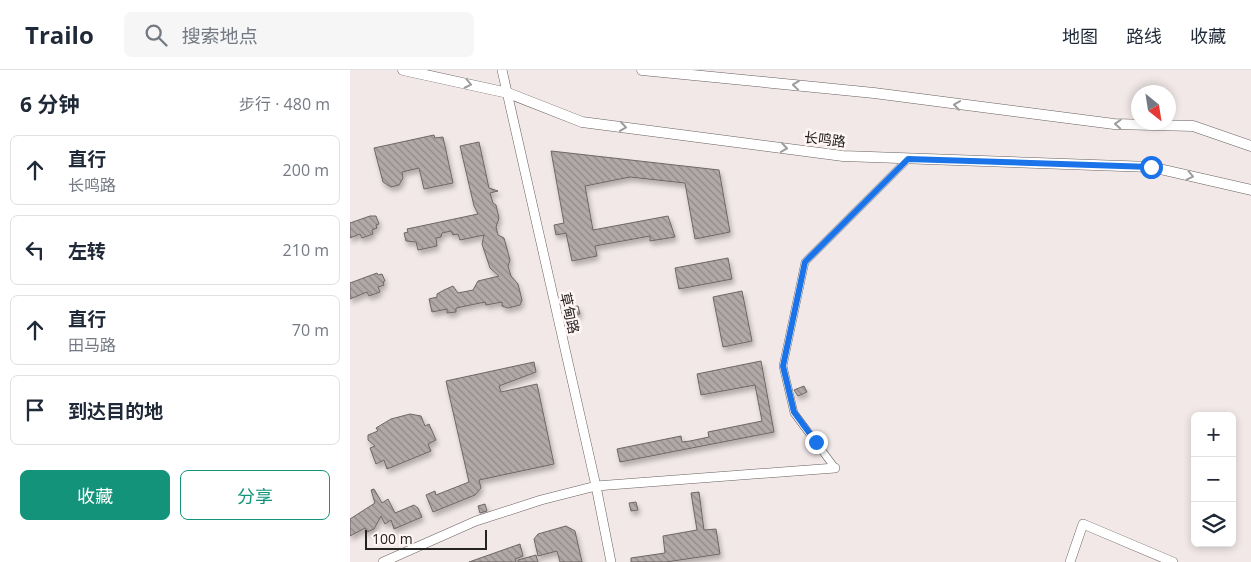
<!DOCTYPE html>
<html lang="zh">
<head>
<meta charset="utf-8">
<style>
  :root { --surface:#fff; --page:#f6f6f7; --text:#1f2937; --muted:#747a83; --line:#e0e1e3; --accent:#14937b }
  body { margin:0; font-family:"Open Sans","Noto Sans SC",sans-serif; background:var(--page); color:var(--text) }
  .controls { position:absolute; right:15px; bottom:15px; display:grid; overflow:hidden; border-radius:8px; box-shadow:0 2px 8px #0003 }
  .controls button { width:45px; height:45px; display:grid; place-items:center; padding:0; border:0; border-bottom:1px solid var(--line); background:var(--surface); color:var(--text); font:25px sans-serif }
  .compass { position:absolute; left:781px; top:15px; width:45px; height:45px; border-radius:50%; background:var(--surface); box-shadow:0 2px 8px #0003; rotate:150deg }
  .scale { position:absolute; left:15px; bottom:12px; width:122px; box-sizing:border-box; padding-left:5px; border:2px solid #252222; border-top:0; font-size:14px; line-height:18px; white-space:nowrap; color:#252222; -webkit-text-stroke:4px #fef5f4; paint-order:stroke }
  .stop { position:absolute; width:15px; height:15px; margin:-11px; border:4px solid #1a73e8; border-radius:50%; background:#fff }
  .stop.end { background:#1a73e8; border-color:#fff; box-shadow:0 1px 5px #0008 }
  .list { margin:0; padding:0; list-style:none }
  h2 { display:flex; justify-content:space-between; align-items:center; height:65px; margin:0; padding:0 20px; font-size:21px }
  h2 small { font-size:16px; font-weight:400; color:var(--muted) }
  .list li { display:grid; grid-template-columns:32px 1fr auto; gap:15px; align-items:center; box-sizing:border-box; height:70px; margin:0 10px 10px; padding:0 10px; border:1px solid var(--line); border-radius:8px }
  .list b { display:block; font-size:19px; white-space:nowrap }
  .list p { margin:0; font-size:16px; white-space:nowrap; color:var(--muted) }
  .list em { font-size:16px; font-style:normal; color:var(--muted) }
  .actions { display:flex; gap:10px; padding:15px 20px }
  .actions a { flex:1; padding:11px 0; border:1px solid var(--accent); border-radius:8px; text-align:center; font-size:18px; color:var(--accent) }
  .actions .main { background:var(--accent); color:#fff }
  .icon { flex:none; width:28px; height:28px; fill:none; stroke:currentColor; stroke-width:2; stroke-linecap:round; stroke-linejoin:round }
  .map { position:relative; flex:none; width:901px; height:492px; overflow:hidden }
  header { display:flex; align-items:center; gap:30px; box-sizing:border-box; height:70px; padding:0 25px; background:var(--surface); border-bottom:1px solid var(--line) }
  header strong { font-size:24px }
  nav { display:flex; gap:28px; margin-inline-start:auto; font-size:18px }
  .search { width:350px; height:45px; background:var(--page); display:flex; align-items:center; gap:12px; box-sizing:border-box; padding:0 18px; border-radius:8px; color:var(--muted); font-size:19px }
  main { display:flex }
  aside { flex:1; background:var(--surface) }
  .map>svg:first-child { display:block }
  .building { fill:url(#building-back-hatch); stroke:#6e6766; filter:url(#shadow) }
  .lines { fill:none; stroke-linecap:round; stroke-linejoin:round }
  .minor-casing { stroke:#68605f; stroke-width:8 }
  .tertiary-casing { stroke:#68605f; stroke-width:10 }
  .primary-casing { stroke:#68605f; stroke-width:11 }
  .minor { stroke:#fff; stroke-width:7 }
  .tertiary { stroke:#fff; stroke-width:9 }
  .primary { stroke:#fff; stroke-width:10 }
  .oneway { stroke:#9d9c9c }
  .route { stroke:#1a73e8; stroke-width:6 }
  .labels { text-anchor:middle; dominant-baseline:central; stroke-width:5; stroke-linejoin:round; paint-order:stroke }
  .street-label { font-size:14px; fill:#252222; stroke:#fef5f4 }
</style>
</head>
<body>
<header>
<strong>Trailo</strong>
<div class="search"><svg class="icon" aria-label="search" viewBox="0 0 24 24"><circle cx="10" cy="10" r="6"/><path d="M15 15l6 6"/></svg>搜索地点</div>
<nav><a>地图</a><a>路线</a><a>收藏</a></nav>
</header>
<main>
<aside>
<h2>6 分钟<small>步行 · 480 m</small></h2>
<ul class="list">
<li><svg class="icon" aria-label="ahead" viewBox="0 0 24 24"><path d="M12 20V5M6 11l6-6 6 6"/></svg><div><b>直行</b><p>长鸣路</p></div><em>200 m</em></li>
<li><svg class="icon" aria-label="left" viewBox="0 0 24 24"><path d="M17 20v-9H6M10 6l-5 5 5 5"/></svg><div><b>左转</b></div><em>210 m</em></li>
<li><svg class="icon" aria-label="ahead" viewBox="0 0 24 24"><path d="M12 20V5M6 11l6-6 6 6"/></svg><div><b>直行</b><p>田马路</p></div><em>70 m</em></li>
<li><svg class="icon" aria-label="arrive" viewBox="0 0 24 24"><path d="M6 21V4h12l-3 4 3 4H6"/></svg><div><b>到达目的地</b></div></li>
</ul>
<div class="actions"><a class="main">收藏</a><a>分享</a></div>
</aside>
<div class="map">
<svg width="901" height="492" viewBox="0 0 901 492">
  <defs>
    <pattern id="building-back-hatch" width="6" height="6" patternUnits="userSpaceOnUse" patternTransform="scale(1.25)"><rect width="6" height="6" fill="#b1a9a8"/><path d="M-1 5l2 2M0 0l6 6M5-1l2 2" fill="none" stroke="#908988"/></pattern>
    <filter id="shadow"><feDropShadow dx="2" dy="4" stdDeviation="2.5" flood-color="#0004"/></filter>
  </defs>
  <rect width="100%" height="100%" fill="#f1e8e7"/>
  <path class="building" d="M84 65 85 68 93 67 103 113 74 119 69 98 52 102 53 108 49 115 41 117 33 112 24 78Z
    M129 72 139 118 148 121 140 123 143 133 146 135 149 148 146 157 148 165 154 168 160 190 158 196 161 206 168 214 172 230 170 235 158 238 152 236V232L136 235 135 232 106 238V242L97 243V239L82 242 79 229 87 227V224L94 220 103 216 108 223 123 220 128 211 149 206 140 198 132 174 134 165 110 170 108 164 103 165 101 161 92 163 91 167 86 168 87 176 68 180 66 172 56 171 54 163 58 162 57 159 128 144 124 136 110 76Z
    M201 81 369 100 380 162 345 169 335 113 280 107 235 116 243 160 318 146 325 167 300 171V166L245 176 247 186 222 191 216 163 206 165 204 155 214 153Z
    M20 146H26L29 154 26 155 27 158 22 160 23 164 12 168 10 164 0 168V153Z
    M378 188 382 209 329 219 325 198Z
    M27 203 28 205 32 204 35 211 33 212 34 215 28 217 30 222 19 226 17 222 0 229V213Z
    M392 221 402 271 373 277 363 227Z
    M228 236 230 244 223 245 221 237Z
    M411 291 424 362 270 392 267 379 331 366 332 372 340 371 359 367 358 362 412 351 405 315 351 325 347 304Z
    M184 292 186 302 149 316 151 322 187 314 204 394 129 410 131 418 125 425 83 442 76 425 85 421 86 425 119 412 96 311Z
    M454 316 457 322 448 326 444 320Z
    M60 344 71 346 75 356 79 354 86 370 78 374 81 381 37 399 34 390 26 394 20 378 25 376 18 370V365L28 361 26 358 41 349Z
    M24 419 32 433 38 429 45 443 64 435 68 438 72 447 44 459 41 450 35 454 31 446 24 459 17 462 15 458 0 466V449L25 433 21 420Z
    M349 422 354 460 366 459 370 484 316 492H281V488L315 483 313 466 347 460 341 423Z
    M286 432 288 440 281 441 279 433Z
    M135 434 137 441 130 443 128 436Z
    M216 456 225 461 232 492H210L207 481 188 486 184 469 188 464Z
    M170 474 173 486 165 489 166 492H119Z
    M186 485 188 492H168V490Z"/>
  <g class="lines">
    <g class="minor-casing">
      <path id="minor" d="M485 398 444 343 433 296 455 192 558 89"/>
    </g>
    <g class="tertiary-casing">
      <path id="tertiary" d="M152 0 246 416 261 492
        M33 492 126 451 191 430 246 416 485 398
        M720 492 733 454 823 492"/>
    </g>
    <g class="primary-casing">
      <path id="primary" d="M53 0 158 23 232 52 493 86 801 97 901 120
        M292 0 524 23 764 54 843 56 901 76"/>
    </g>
    <use href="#minor" class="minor"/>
    <use href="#tertiary" class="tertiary"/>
    <use href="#primary" class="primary"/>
  </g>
  <defs><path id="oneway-chevron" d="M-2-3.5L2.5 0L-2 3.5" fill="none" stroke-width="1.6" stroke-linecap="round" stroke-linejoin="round" transform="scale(1.25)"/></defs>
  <g class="oneway">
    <use href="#oneway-chevron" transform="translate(118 14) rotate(12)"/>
    <use href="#oneway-chevron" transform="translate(446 15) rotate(-174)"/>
    <use href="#oneway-chevron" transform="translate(607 35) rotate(-172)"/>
    <use href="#oneway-chevron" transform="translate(768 54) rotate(-177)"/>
    <use href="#oneway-chevron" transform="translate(273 57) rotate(8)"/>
    <use href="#oneway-chevron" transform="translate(434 78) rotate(8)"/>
    <use href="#oneway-chevron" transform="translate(840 106) rotate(13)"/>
  </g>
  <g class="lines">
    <path class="route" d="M466 372 444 342 433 296 455 192 558 89 801 97"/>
  </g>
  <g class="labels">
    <g class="street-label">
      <text transform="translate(475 69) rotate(7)">长鸣路</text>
      <text transform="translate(220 243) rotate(77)">草甸路</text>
    </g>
  </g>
</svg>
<div class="controls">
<button>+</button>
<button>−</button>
<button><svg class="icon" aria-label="layers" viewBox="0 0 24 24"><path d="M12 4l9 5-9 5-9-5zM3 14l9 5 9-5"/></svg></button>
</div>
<svg class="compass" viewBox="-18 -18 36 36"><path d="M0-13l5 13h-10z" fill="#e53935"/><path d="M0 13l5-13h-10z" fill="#747a83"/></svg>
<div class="scale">100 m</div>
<div class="stop" style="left:801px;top:97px"></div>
<div class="stop end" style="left:466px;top:372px"></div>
</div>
</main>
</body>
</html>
